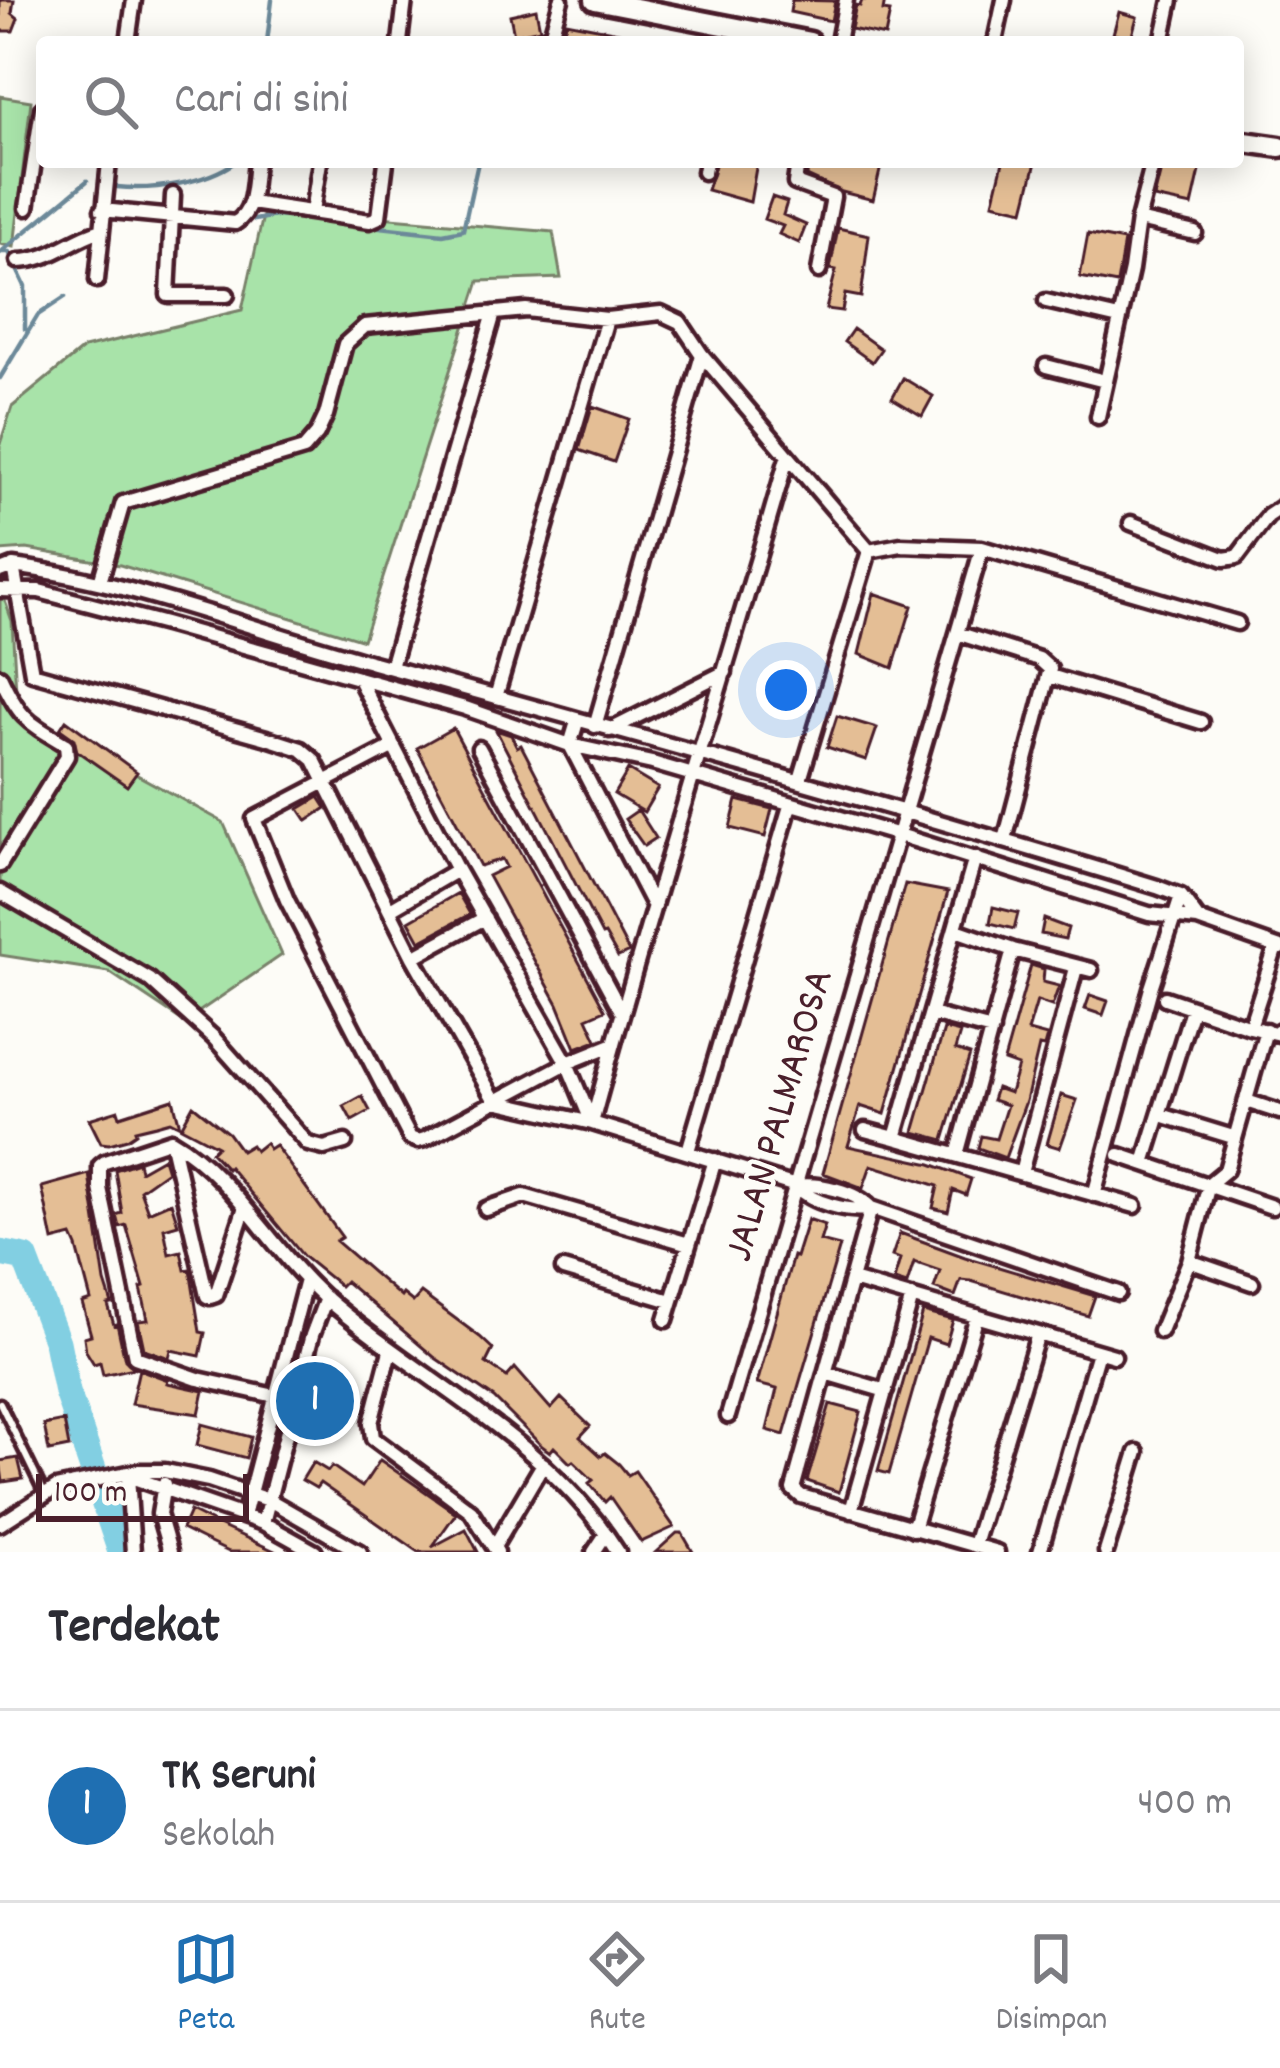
<!DOCTYPE html>
<html lang="id">
<head>
<meta charset="utf-8">
<style>
  :root { --surface:#fff; --page:#f2f2f3; --text:#2b2b33; --muted:#7c7c81; --line:#e1e1e2; --accent:#1f6fb2 }
  body { margin:0; font-family:Dekko,sans-serif; background:var(--page); color:var(--text) }
  .scale { position:absolute; left:36px; bottom:30px; width:213px; box-sizing:border-box; padding-left:12px; border:6px solid #4a1f2b; border-top:0; font-size:33px; line-height:42px; white-space:nowrap; color:#4a1f2b; -webkit-text-stroke:9px #fdfcf7; paint-order:stroke }
  .you { position:absolute; left:786px; top:690px; width:42px; height:42px; margin:-30px; border:9px solid #fff; border-radius:50%; background:#1a73e8; box-shadow:0 0 0 18px #1a73e833 }
  .badge { display:grid; place-items:center; width:78px; height:78px; border-radius:50%; background:var(--accent); color:#fff; font-size:39px; font-weight:700 }
  .pin { position:absolute; translate:-50% -50%; border:6px solid #fff; box-shadow:0 3px 12px #0006 }
  .list { margin:0; padding:0; list-style:none }
  h2 { display:flex; justify-content:space-between; align-items:center; height:156px; margin:0; padding:0 48px; font-size:51px }
  h2 small { font-size:39px; font-weight:400; color:var(--muted) }
  .list li { display:grid; grid-template-columns:78px 1fr auto; gap:36px; align-items:center; box-sizing:border-box; height:192px; padding:0 48px; border-top:3px solid var(--line) }
  .list b { display:block; font-size:45px; white-space:nowrap }
  .list p { margin:0; font-size:39px; white-space:nowrap; color:var(--muted) }
  .list em { font-size:39px; font-style:normal; color:var(--muted) }
  .icon { flex:none; width:66px; height:66px; fill:none; stroke:currentColor; stroke-width:2; stroke-linecap:round; stroke-linejoin:round }
  .map { position:relative; flex:none; width:1280px; height:1552px; overflow:hidden }
  .search { position:absolute; background:var(--surface); box-shadow:0 6px 30px #0003; left:36px; right:36px; top:36px; height:132px; display:flex; align-items:center; gap:30px; box-sizing:border-box; padding:0 42px; border-radius:12px; color:var(--muted); font-size:45px }
  .sheet { height:348px; background:var(--surface) }
  nav { display:flex; justify-content:space-around; align-items:center; box-sizing:border-box; height:168px; border-top:3px solid var(--line); background:var(--surface); font-size:33px; color:var(--muted) }
  nav a { display:grid; justify-items:center; gap:6px }
  nav .on { color:var(--accent) }
  .map>svg:first-child { display:block }
  .green { fill:#a8e3a9; stroke:#79816a; stroke-width:3 }
  .lines { fill:none; stroke-linecap:round; stroke-linejoin:round }
  .stream { stroke:#6c8999; stroke-width:4.5 }
  .river { stroke:#82cfe2; stroke-width:27 }
  .building { fill:#e4be95; stroke:#4a1f2b; stroke-width:3 }
  .lane-casing { stroke:#4a1f2b; stroke-width:15 }
  .street-casing { stroke:#4a1f2b; stroke-width:21 }
  .secondary-casing { stroke:#4a1f2b; stroke-width:27 }
  .lane { stroke:#fdfcf7; stroke-width:6 }
  .street { stroke:#fdfcf7; stroke-width:12 }
  .secondary { stroke:#fdfcf7; stroke-width:18 }
  .labels { text-anchor:middle; dominant-baseline:central; stroke-width:9; stroke-linejoin:round; paint-order:stroke }
  .street-label { font-size:42px; fill:#4a1f2b; stroke:#fdfcf7 }
</style>
</head>
<body>
<div class="map">
<svg width="1280" height="1552" viewBox="0 0 1280 1552">
  <rect width="100%" height="100%" fill="#fdfcf7"/>
  <filter id="ink" filterUnits="userSpaceOnUse"><feTurbulence type="fractalNoise" baseFrequency=".00833" numOctaves="2"/><feDisplacementMap in="SourceGraphic" scale="24" xChannelSelector="R" yChannelSelector="G"/><feConvolveMatrix kernelMatrix="1 2 1 2 8 2 1 2 1" color-interpolation-filters="sRGB"/></filter>
  <g filter="url(#ink)">
    <path class="green" d="M0 96 31 101 14 247 0 244Z
      M265 207 553 232 561 278 479 281 363 640 120 565 27 549 0 551V444L12 407 84 348 242 310Z
      M0 598H4L12 621 17 709 223 822 282 955 184 1022 109 972 0 955Z"/>
    <g class="lines">
      <path class="stream" d="M267 42 272 0
        M117 187C153 191 206 183 235 162
        M255 220 275 216 324 220
        M371 226 443 234 463 230 478 162
        M0 252H9L25 286V329
        M0 253 87 181
        M0 378 38 315 65 297"/>
      <path class="river" d="M0 1253 25 1258 57 1342 67 1392 121 1552"/>
    </g>
    <path class="building" d="M0 0H14L12 13 18 18 13 31H0Z
      M792 0 835 1 831 21 790 12Z
      M862 0H885L883 11 890 12 885 36 851 29 856 5 860 6Z
      M536 9 540 29 514 35 510 15Z
      M1119 12 1137 17 1131 39 1113 34Z
      M566 22 644 37V42H599L564 35Z
      M716 162H757L750 202 707 190Z
      M808 162H882L873 200 842 192 807 176Z
      M1003 162H1036L1024 210 993 203Z
      M1163 162H1202L1192 206 1154 198Z
      M772 197 787 202 783 215 806 225 799 243 779 234 783 226 764 219Z
      M838 228 869 235 861 297 845 294 842 311 826 309 836 270 830 269Z
      M1088 234 1124 241 1117 284 1080 277Z
      M853 329 881 349 872 362 844 342Z
      M903 378 933 396 922 416 892 398Z
      M592 406 629 419 614 462 579 450Z
      M874 593 912 606 893 668 859 654Z
      M837 716 877 728 866 760 827 747Z
      M66 720 137 772 127 786 77 751 74 739 60 729Z
      M453 728 605 1010 587 1018 597 1040 576 1048 558 1004 488 876 506 867 502 859 480 866 417 748Z
      M496 730 511 735 517 747 521 745 629 952 618 957 605 934 602 935Z
      M628 770 658 788 644 812 614 794Z
      M319 797 326 808 307 821 299 809Z
      M737 800 772 809 765 837 730 828Z
      M638 810 656 838 644 846 625 819Z
      M905 884 948 892 885 1114 860 1106 848 1146 931 1164 971 1179 966 1195 953 1190 948 1212 933 1208 938 1186 917 1179 871 1165 863 1188 823 1173Z
      M458 893 470 914 420 941 409 921Z
      M993 907 1018 913 1014 929 990 923Z
      M1044 919 1068 928 1065 939 1041 934Z
      M1031 965 1044 969 1043 982 1059 986 1052 1006 1037 1001 1028 1031 1047 1036 1044 1047 1039 1046 1026 1101 1005 1158 978 1148 981 1136 996 1139 1007 1105 992 1100 996 1088 1010 1093 1018 1066 1004 1061Z
      M1090 995 1108 1001 1103 1015 1085 1009Z
      M944 1029 960 1033 955 1050 970 1055 944 1140 914 1132Z
      M1061 1095 1077 1100 1060 1148 1047 1144Z
      M362 1096 370 1111 352 1121 344 1106Z
      M173 1099 180 1126 170 1121 156 1125 135 1130 136 1133 127 1139 109 1144 101 1143 89 1119 118 1110 120 1116Z
      M193 1105 228 1133 241 1151 251 1145 255 1151 265 1143 269 1149 275 1145 342 1237 336 1241 401 1297 403 1294 413 1302 421 1293 480 1337 493 1349 486 1363 507 1377 515 1368 551 1409 561 1398 590 1426 580 1437 601 1456 605 1453 619 1464 628 1475 635 1471 674 1527 641 1542 610 1497 605 1502 589 1483 593 1480 573 1461 570 1463 554 1447 550 1452 542 1446 494 1398 434 1357 345 1281 340 1286 304 1257 229 1167 227 1169 211 1152 217 1146 181 1127Z
      M163 1158 167 1171 140 1190 148 1212 171 1202 178 1224 164 1228 169 1254 181 1251 185 1270 190 1269 200 1332 205 1333 200 1356 171 1350 169 1358 144 1349 138 1321 148 1320 141 1288 144 1287 126 1225 119 1227 116 1215 122 1213 115 1170 138 1162 140 1171Z
      M89 1174 105 1282 112 1304 108 1305 114 1325 117 1324 125 1360 134 1368 103 1375 100 1362 94 1364 86 1351 84 1337 91 1335 82 1303 91 1300 77 1247 72 1236 53 1241 42 1187Z
      M808 1219 825 1225 820 1241 840 1246 784 1435 767 1430 777 1389 757 1384 793 1256 796 1257Z
      M900 1233 965 1257 1095 1296 1088 1316 971 1281 961 1280 955 1296 934 1288 940 1271 914 1262 907 1284 894 1280 900 1259 892 1256Z
      M923 1312 953 1320 946 1344 928 1338 889 1474 878 1471Z
      M139 1369 168 1380 167 1383 204 1391 199 1414 131 1404Z
      M830 1404 861 1412 839 1492 807 1481Z
      M64 1421 69 1447 49 1451 44 1425Z
      M202 1424 251 1437 246 1458 197 1445Z
      M18 1458 23 1479 3 1482 0 1461Z
      M380 1460 456 1513 432 1547 466 1529 478 1552H419L320 1483 316 1488 302 1480 313 1462 328 1471 332 1466 362 1487Z
      M190 1511 218 1525 277 1552H229L208 1542 182 1529Z
      M677 1533H682L693 1552H656Z"/>
    <g class="lines">
      <g class="lane-casing">
        <path id="lane" d="M0 1403 44 1493"/>
      </g>
      <g class="street-casing">
        <path id="street" d="M128 42 134 0
          M400 42 405 0
          M542 42 552 32 561 0
          M838 42 846 0
          M995 42 1004 0
          M1162 42 1171 0
          M798 162 795 183 833 197 819 271
          M1153 162 1138 220 1195 233
          M704 172 706 162
          M173 195 168 295H227
          M251 203 370 221 379 217 386 162
          M27 208 42 109
          M102 210 235 223C255 211 253 184 256 162
          M312 212 320 162
          M18 261C50 261 70 240 99 231
          M97 280 109 162
          M1046 301 1119 318
          M1046 366 1105 381
          M1098 417 1131 270 1138 220
          M1131 523 1224 559 1237 557 1268 516 1280 508
          M13 566 32 673 267 738 301 749 314 760 413 957 495 1101 592 1123 796 1186C819 1183 855 1191 871 1208L1118 1293
          M0 571 13 566C133 582 247 628 363 660 628 733 894 806 1157 887L1181 896 1198 919
          M100 582 123 503 304 449 317 434 326 415 345 344 365 326 526 310 607 319 661 313 680 322 702 355 869 551 901 545 982 548 1237 623
          M0 590 39 591 165 624 465 708 570 745 652 763 899 835 1149 914 1198 919 1280 948
          M960 634 1039 659 1050 669 1005 840
          M391 667 494 313
          M0 676C20 719 26 721 66 745L67 756 0 865
          M1050 676 1201 722
          M359 679 457 870 567 1063 592 1123C652 900 724 680 787 458
          M496 697 607 319
          M577 722 570 745 652 903
          M595 726 702 355
          M610 730 725 672
          M392 747 254 819 287 900 410 1138 418 1141 425 1139 567 1063 614 1044
          M479 748 621 1011
          M800 780 869 551
          M975 858 895 1138 1135 1206
          M0 892 150 980 214 1038 308 1144 324 1148 345 1142
          M392 908 457 870
          M956 930 1013 950 1091 970
          M1276 947 1250 1027 1279 1034 1280 1030
          M413 957 485 918
          M1165 998 1250 1027
          M931 1014 992 1030
          M1246 1101 1280 1112
          M1161 1115 1233 1137
          M865 1130 895 1138
          M171 1140 207 1296 210 1297 216 1295 244 1210
          M688 1151 790 806
          M957 1155 1013 950
          M1119 1155 1272 1207
          M1144 1163 1192 1009
          M1021 1173 1076 968
          M796 1186C812 1203 849 1213 871 1208
          M1094 1195 1151 988 1181 896
          M871 1208 793 1489 801 1496 997 1552
          M486 1209 524 1196 689 1244
          M1189 1261 1252 1283
          M563 1269 671 1301
          M852 1280 1114 1356
          M666 1320 715 1160
          M1160 1331 1189 1261 1209 1184 1226 1170 1266 1030
          M390 1351 371 1423 373 1438 471 1511 497 1552
          M825 1373 886 1391
          M275 1396 198 1379 135 1357 100 1188V1166L105 1162 171 1140C232 1175 270 1248 323 1296 420 1381 548 1440 618 1552
          M728 1416 982 548
          M128 1476 263 1523 315 1552
          M128 1476 133 1552
          M164 1484 159 1514 170 1552
          M851 1511 912 1297
          M244 1516 306 1280
          M263 1523 312 1335 326 1298
          M0 1524 56 1488 138 1471H165L209 1480 271 1501 360 1552
          M913 1529 977 1316
          M974 1545 1038 1334
          M494 1547 543 1464
          M594 1552 606 1534
          M1040 1552 1098 1352
          M1106 1552 1137 1452"/>
      </g>
      <g class="secondary-casing">
        <path id="secondary" d="M595 0 810 42
          M1238 141 1280 147"/>
      </g>
      <use href="#lane" class="lane"/>
      <use href="#street" class="street"/>
      <use href="#secondary" class="secondary"/>
    </g>
  </g>
  <g class="labels">
    <g class="street-label">
      <text transform="translate(782 1116) rotate(-74)">JALAN PALMAROSA</text>
    </g>
  </g>
</svg>
<div class="scale">100 m</div>
<div class="you"></div>
<div class="pin badge" style="left:315px;top:1401px">1</div>
<div class="search"><svg class="icon" aria-label="search" viewBox="0 0 24 24"><circle cx="10" cy="10" r="6"/><path d="M15 15l6 6"/></svg>Cari di sini</div>
</div>
<section class="sheet">
<h2>Terdekat<small></small></h2>
<ul class="list">
<li><span class="badge">1</span><div><b>TK Seruni</b><p>Sekolah</p></div><em>400 m</em></li>
</ul>
</section>
<nav>
<a class="on"><svg class="icon" aria-label="map" viewBox="0 0 24 24"><path d="M3 6l6-2 6 2 6-2v14l-6 2-6-2-6 2zM9 4v14M15 6v14"/></svg>Peta</a>
<a><svg class="icon" aria-label="directions" viewBox="0 0 24 24"><path d="M12 3l9 9-9 9-9-9zM9 14v-3h6M13 9l2 2-2 2"/></svg>Rute</a>
<a><svg class="icon" aria-label="saved" viewBox="0 0 24 24"><path d="M7 4h10v16l-5-4-5 4z"/></svg>Disimpan</a>
</nav>
</body>
</html>
